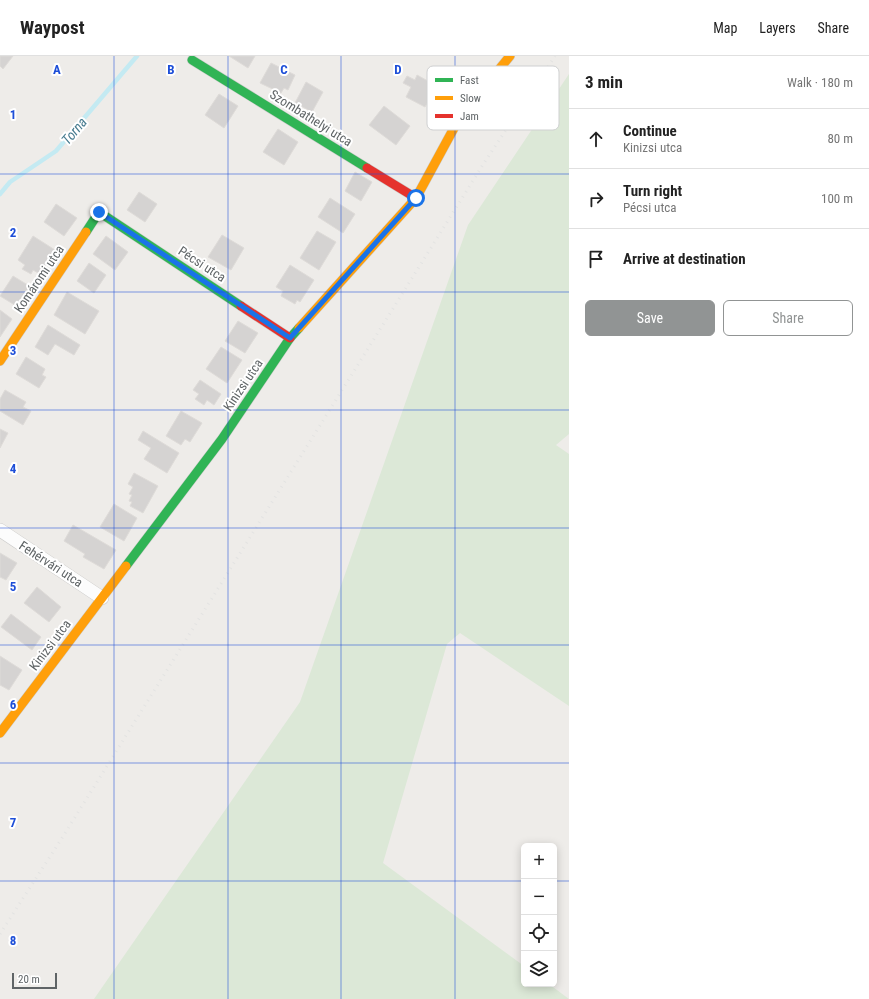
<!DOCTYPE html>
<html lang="en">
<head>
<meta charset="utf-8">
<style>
  :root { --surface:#fff; --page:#f6f6f6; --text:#222; --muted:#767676; --line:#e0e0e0; --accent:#919494 }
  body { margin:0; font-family:"Roboto Condensed",sans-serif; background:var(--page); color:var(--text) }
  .controls { position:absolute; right:12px; bottom:12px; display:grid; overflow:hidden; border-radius:6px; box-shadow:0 2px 10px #0003 }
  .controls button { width:36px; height:36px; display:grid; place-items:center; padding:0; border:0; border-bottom:1px solid var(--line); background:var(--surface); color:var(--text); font:20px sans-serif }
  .scale { position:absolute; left:12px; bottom:10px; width:45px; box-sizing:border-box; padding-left:4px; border:2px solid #5f6466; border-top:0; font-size:11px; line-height:14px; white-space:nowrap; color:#5f6466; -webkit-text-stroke:3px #fff; paint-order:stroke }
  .stop { position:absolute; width:12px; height:12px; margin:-9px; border:3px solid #1a73e8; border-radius:50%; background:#fff }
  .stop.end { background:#1a73e8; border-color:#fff; box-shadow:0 1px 4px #0008 }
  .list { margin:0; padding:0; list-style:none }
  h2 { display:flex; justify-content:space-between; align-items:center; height:52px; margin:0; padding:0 16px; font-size:17px }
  h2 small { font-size:13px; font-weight:400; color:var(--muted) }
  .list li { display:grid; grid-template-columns:26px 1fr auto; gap:12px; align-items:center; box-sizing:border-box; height:60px; padding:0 16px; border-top:1px solid var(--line) }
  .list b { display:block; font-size:15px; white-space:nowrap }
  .list p { margin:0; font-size:13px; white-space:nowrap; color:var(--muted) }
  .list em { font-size:13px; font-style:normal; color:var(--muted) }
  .actions { display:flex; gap:8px; padding:12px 16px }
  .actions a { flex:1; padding:9px 0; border:1px solid var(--accent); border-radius:6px; text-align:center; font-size:14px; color:var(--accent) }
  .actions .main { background:var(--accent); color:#fff }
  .icon { flex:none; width:22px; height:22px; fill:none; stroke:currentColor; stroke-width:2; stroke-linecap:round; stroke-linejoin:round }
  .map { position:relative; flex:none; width:569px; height:943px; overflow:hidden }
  header { display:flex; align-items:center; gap:24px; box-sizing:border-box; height:56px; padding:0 20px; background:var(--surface); border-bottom:1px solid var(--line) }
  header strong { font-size:19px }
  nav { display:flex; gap:22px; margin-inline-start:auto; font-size:14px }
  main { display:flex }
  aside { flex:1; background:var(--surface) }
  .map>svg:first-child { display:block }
  .green { fill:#dce8d7 }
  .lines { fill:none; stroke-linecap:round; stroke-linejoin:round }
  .stream { stroke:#c4eaf2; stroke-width:4.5 }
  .building { fill:#d5d3d2; stroke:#dedbd8 }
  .street-casing { stroke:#cbcac9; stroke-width:14 }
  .fast-casing { stroke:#cacac9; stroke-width:10 }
  .slow-casing { stroke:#cacac9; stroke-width:10 }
  .jam-casing { stroke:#cacac9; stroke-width:10 }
  .street { stroke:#fcfcfc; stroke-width:13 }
  .fast { stroke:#30b455; stroke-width:9 }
  .slow { stroke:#ff9f0a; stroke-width:9 }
  .jam { stroke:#e5322d; stroke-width:9 }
  .rail { stroke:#e3e3e2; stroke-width:3; stroke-dasharray:1 5; stroke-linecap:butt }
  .route { stroke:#1a73e8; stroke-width:5 }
  .grid { fill:none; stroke:#1d4ed8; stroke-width:1; stroke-opacity:0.55 }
  .labels { text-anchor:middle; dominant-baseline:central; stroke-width:4; stroke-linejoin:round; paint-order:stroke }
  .street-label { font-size:13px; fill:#5f6466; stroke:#fff }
  .water-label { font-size:14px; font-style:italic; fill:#457a8e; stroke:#fff }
  .key { fill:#fff; stroke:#cfd0d1; stroke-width:1 }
  .key-label { font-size:11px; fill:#5f6466 }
  .grid-label { font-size:13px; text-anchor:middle; font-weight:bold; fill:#1d4ed8; stroke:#fff; stroke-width:4; stroke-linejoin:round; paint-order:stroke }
</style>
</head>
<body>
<header>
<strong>Waypost</strong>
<nav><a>Map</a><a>Layers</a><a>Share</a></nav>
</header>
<main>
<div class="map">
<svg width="569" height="943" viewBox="0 0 569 943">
  <rect width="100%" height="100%" fill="#eeece9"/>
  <path class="green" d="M569 18V378L556 389 569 398V650L460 577 447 588 383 807 524 910V928H549L569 943H94L300 646 468 169Z"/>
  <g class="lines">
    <path class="stream" d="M0 138 10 126 56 95 137 0"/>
  </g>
  <path class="building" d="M0 0H13L3 13 0 10Z
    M229 0H255L248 12Z
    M271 7 295 19 288 34 284 32 281 37 260 27Z
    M417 19 437 30 425 51 406 41 411 31 403 27 407 20 415 24Z
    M306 26 323 36 312 56 295 47Z
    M219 38 238 50 224 72 205 59Z
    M384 50 410 70 396 89 369 69Z
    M278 73 298 86 284 109 263 96Z
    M355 116 372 126 361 145 345 135Z
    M139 136 157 148 145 166 127 154Z
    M330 142 355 158 343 177 318 161Z
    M56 148 77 162 64 180 44 166Z
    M317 175 336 186 319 214 300 202Z
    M222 179 244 192 231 214 208 201Z
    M33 180 55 194 40 218 33 214 31 218 22 213 25 209 18 204Z
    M106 180 128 196 115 214 93 198Z
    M89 207 106 219 94 237 77 225Z
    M290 209 314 224 300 246 297 244 295 248 281 240 283 235 276 231Z
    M13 220 31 231 18 251 0 240Z
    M67 236 99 255 85 278 54 259Z
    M0 254 12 263 0 281Z
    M238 265 258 277 245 297 225 285Z
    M48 269 80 289 74 299 55 288 48 299 35 291Z
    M221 291 242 304 227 327 206 313Z
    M26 301 45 313 42 319 46 321 39 332 16 318Z
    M200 324 221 338 214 349 207 344 204 349 195 343 199 338 193 334Z
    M5 334 26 346 23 351 31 355 23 369 0 355V343Z
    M181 355 202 367 190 386 185 383 181 389 166 380Z
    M0 373 8 377 0 392Z
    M143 375 179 397 167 417 144 403 151 392 138 384Z
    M134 417 158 430 143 457 130 450 132 446 129 445 132 439 129 438 133 431 128 428Z
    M114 448 137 462 124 485 100 471Z
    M73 469 116 494 104 513 83 501 85 498 64 485Z
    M0 497 17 507 6 524 0 521Z
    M37 531 61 551 49 566 24 547Z
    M11 558 41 581 32 594 1 571Z
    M0 600 22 614 9 634 0 629Z"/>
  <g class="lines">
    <g class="street-casing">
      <path id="street" d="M0 474 102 542"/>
    </g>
    <g class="fast-casing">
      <path id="fast" d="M192 4 367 112
        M86 176 99 156 241 250
        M126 510 222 383 290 282 299 272"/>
    </g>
    <g class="slow-casing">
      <path id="slow" d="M299 272 416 142 460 61 510 0
        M0 305 86 176
        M0 677 126 510"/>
    </g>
    <g class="jam-casing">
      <path id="jam" d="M367 112 416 142
        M241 250 290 282"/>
    </g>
    <use href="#street" class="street"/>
    <use href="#fast" class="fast"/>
    <use href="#slow" class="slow"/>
    <use href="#jam" class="jam"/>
    <path class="rail" d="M0 878 62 782 484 107 555 0"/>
  </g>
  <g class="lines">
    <path class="route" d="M99 156 290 282 416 142"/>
  </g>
  <path class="grid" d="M114 0V943M228 0V943M341 0V943M455 0V943M0 118H569M0 236H569M0 354H569M0 472H569M0 589H569M0 707H569M0 825H524M554 825H569"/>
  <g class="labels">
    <g class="street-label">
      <text transform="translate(311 62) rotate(32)">Szombathelyi utca</text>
      <text transform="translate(202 208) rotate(33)">Pécsi utca</text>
      <text transform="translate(39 223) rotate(-56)">Komáromi utca</text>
      <text transform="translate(243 329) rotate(-56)">Kinizsi utca</text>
      <text transform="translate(51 508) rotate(33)">Fehérvári utca</text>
      <text transform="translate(50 589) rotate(-53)">Kinizsi utca</text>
    </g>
    <g class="water-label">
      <text transform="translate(74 75) rotate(-50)">Torna</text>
    </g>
  </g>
  <rect x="427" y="10" width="132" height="64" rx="6" class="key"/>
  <rect x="435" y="22" width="18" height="4" fill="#30b455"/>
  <rect x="435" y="40" width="18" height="4" fill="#ff9f0a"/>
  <rect x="435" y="58" width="18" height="4" fill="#e5322d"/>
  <g class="key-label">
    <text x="460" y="28">Fast</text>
    <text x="460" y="46">Slow</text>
    <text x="460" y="64">Jam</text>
  </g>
  <g class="grid-label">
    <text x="57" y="18">A</text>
    <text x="171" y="18">B</text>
    <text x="284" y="18">C</text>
    <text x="398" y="18">D</text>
    <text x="13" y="63">1</text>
    <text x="13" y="181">2</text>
    <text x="13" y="299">3</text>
    <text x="13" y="417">4</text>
    <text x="13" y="535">5</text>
    <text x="13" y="653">6</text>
    <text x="13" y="771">7</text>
    <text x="13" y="889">8</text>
  </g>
</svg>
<div class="controls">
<button>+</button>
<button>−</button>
<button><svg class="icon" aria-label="locate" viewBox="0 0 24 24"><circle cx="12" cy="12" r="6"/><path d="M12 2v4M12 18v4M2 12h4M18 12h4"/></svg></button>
<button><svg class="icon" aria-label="layers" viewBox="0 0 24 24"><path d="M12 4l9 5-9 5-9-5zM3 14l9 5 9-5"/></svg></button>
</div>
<div class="scale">20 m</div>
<div class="stop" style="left:416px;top:142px"></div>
<div class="stop end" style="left:99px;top:156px"></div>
</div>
<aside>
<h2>3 min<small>Walk · 180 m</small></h2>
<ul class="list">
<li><svg class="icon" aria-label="ahead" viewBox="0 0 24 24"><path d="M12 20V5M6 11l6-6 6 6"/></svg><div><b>Continue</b><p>Kinizsi utca</p></div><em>80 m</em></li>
<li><svg class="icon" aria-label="right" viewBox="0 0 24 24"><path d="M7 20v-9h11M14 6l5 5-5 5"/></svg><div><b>Turn right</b><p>Pécsi utca</p></div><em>100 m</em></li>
<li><svg class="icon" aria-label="arrive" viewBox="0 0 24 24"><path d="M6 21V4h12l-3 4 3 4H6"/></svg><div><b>Arrive at destination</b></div></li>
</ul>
<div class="actions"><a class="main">Save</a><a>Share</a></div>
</aside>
</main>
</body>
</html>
